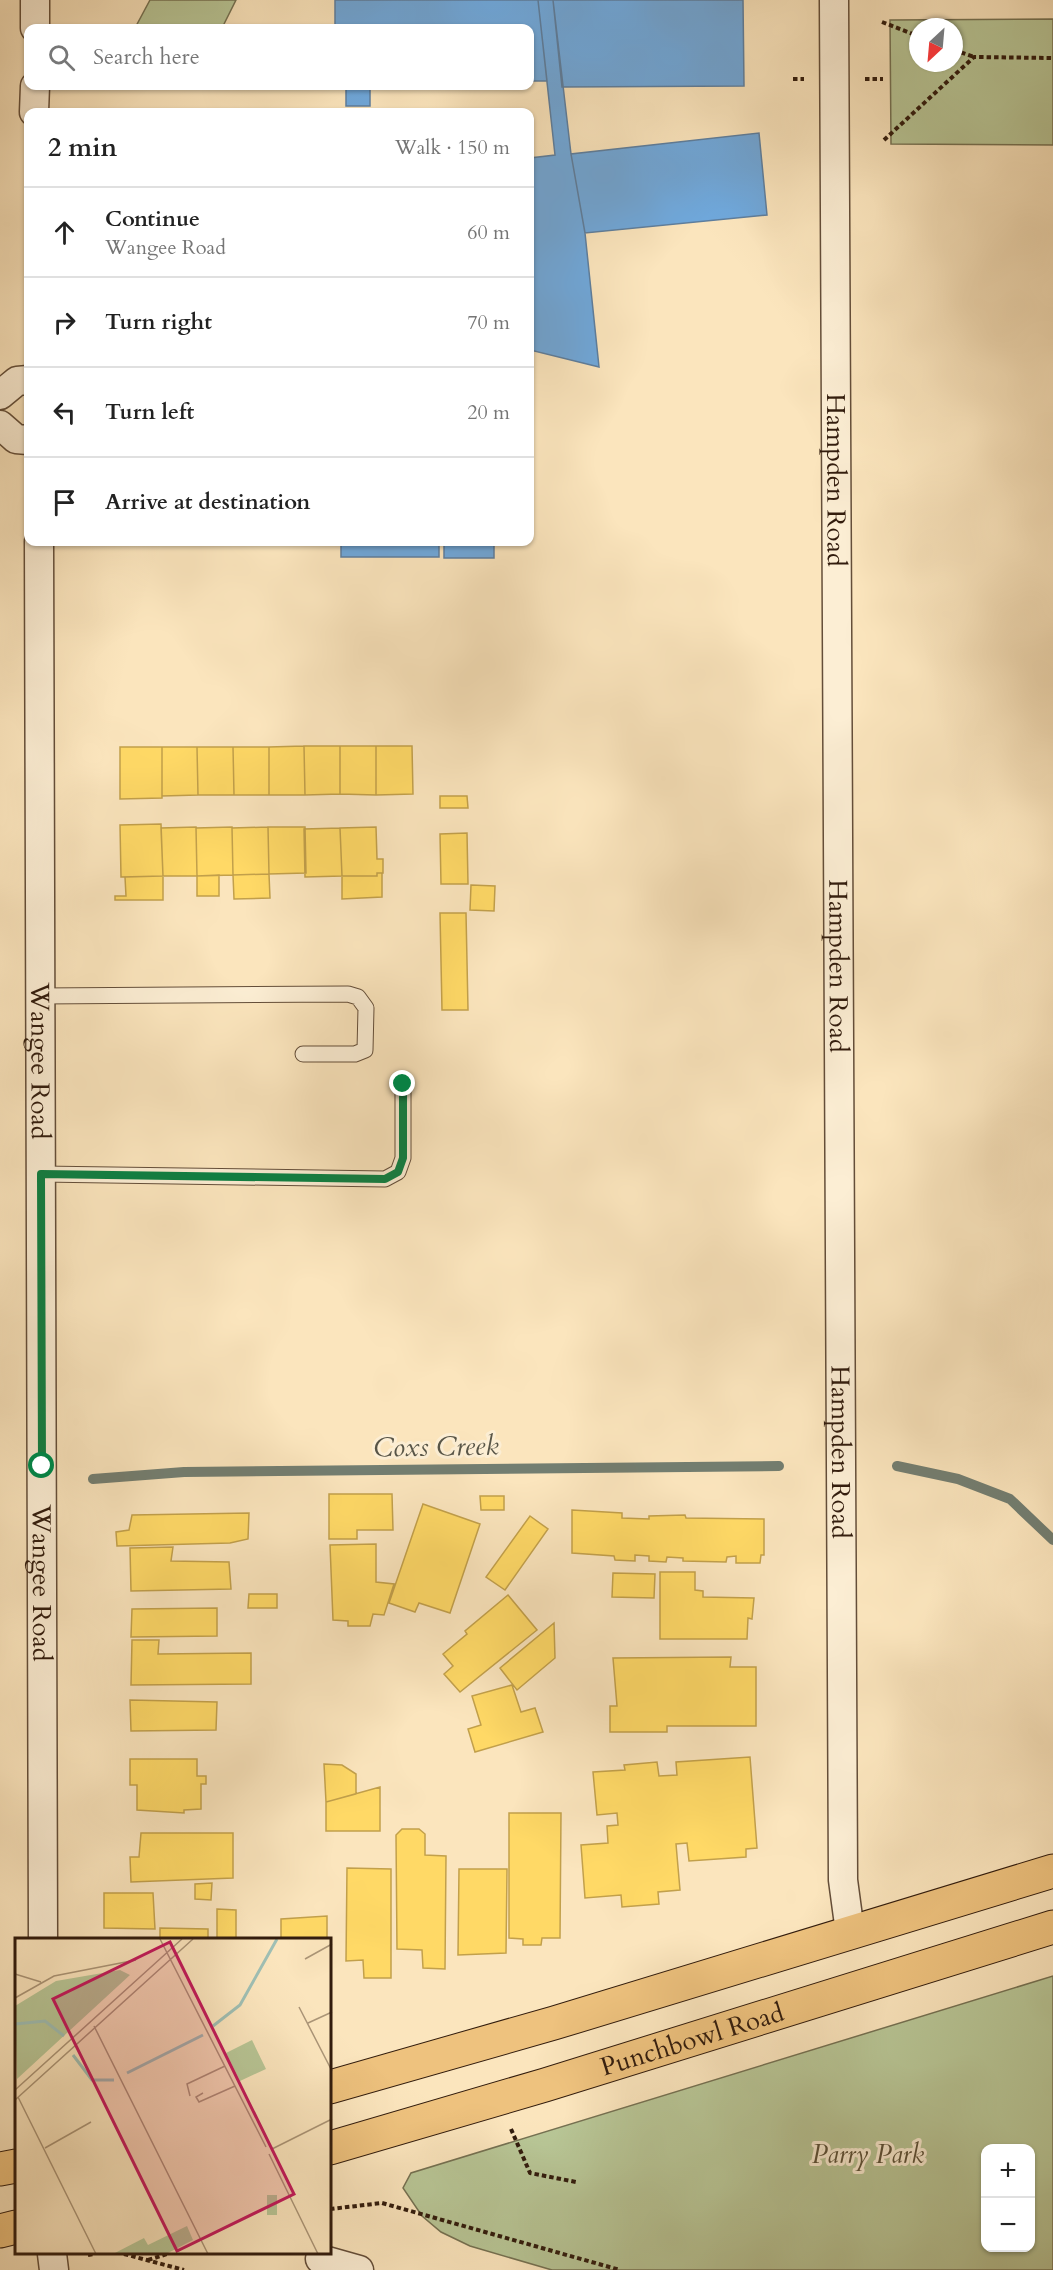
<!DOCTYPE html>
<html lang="en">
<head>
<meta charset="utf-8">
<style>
  :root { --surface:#fff; --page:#f2f2f2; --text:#222; --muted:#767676; --line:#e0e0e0 }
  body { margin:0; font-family:Cardo,serif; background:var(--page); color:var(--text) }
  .controls { position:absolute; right:18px; bottom:18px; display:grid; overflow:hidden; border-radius:12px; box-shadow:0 2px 4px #0004 }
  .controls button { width:54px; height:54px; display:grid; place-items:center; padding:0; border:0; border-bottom:2px solid var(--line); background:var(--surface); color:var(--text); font:30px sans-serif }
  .compass { position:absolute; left:909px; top:18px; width:54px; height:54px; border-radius:50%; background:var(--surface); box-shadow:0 2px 4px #0004; rotate:206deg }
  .stop { position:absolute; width:18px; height:18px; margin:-14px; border:4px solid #0b8043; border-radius:50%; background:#fff }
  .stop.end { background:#0b8043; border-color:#fff; box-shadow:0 2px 6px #0008 }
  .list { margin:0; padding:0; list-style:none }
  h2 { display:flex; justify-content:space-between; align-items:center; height:78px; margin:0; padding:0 24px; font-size:26px }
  h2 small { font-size:20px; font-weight:400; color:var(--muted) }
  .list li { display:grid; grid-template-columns:39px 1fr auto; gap:18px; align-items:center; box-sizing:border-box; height:90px; padding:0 24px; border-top:2px solid var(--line) }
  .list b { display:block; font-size:22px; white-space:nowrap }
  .list p { margin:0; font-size:20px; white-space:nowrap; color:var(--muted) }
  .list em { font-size:20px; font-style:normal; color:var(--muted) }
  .icon { flex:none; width:33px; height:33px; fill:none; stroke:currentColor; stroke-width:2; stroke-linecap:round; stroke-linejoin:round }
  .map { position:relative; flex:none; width:1053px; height:2270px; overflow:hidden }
  .search { position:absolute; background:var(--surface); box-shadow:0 2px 4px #0004; left:24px; top:24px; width:510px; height:66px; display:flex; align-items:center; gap:15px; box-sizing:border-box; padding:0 21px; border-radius:12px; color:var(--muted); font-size:22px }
  .panel { position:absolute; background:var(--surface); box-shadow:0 2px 4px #0004; left:24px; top:108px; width:510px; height:438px; border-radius:12px }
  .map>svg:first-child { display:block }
  .green { fill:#b8c696; stroke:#757152; stroke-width:1.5; fill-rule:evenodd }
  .homes { fill:#ffd966; stroke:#c2a04b; stroke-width:1.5 }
  .schools { fill:#6fa8dc; stroke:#5d7e9e; stroke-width:1.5 }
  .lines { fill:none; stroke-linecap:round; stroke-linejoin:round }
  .stream { stroke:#737e71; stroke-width:10 }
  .lane-casing { stroke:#644e39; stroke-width:17 }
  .street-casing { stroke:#644e39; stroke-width:31 }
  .primary-casing { stroke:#321c0d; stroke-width:35 }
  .path { stroke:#321c0d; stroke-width:4; stroke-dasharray:4.5 3; stroke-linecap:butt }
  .lane { stroke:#fceed4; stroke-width:15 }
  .street { stroke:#fceed4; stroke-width:28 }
  .primary { stroke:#eec27e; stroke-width:33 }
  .route { stroke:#0b8043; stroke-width:8 }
  .labels { text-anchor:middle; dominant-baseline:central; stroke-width:6; stroke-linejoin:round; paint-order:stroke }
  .street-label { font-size:26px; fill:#321c0d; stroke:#fceed4 }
  .park-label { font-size:26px; font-style:italic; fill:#5a4f36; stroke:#fceed4 }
  .water-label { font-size:27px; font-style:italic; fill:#585547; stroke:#fceed4 }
  .inset-river { fill:none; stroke:#9fbfb4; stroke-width:3 }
  .inset-road { fill:none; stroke:#ab9577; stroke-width:1.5 }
  .view { fill:#c2185b; fill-opacity:0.15; stroke:#c2185b; stroke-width:3 }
  .inset-edge { fill:none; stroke:#321c0d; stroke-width:3 }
</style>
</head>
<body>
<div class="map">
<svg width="1053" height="2270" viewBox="0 0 1053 2270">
  <rect width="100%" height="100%" fill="#fbe5bd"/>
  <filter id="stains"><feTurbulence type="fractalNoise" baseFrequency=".00333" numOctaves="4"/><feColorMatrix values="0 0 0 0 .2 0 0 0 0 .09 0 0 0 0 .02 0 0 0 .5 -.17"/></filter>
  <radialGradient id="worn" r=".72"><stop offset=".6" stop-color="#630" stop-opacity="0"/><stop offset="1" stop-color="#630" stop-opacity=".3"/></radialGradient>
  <path class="green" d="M150 0H236L222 28H135Z
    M1053 19V145L891 144 890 20ZM918 27H954V63H918Z
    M1053 1976V2270H552L470 2246 441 2232 422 2216 403 2188 411 2173ZM986 2148H1030V2248H986Z"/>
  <path class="homes" d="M304 746 305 795H269V747Z
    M304 746H340V794L305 795Z
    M340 746H376V795L340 794Z
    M376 746H412L413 794 376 795Z
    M120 747H162V798L120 799Z
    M162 747H197L198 795 162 796Z
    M197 747H233L234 795H198Z
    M233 747H269V795H234Z
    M440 796H467L468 808H440Z
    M161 824 163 876 121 877 120 825Z
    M196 827 197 876H163L161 828Z
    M232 827 233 875 197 876 196 828Z
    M268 827 269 874 233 875 232 828Z
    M268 827H305L306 873 269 874Z
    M376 827 377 859H383V873H377V876H342L340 828Z
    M340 828 342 876 305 877 304 829Z
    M467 833 468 884H441L440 834Z
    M377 873H382V897L342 899V876H377Z
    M269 874 270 898 234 899 233 875Z
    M219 875V896H197V876Z
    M163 876V900H115V896H126L125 877Z
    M471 885 495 886 494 911 470 910Z
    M440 913H466L468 1010H442Z
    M329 1494H392L393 1530H357V1539H329Z
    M480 1496H504V1510H481Z
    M423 1504 480 1524 450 1613 419 1603 415 1612 389 1603Z
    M572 1510 622 1513V1518L649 1519V1516L685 1515 686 1518 764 1519V1555H761L760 1563H736V1556L727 1557 726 1562 683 1561V1558L667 1557 666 1562 649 1561V1556L635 1555V1561L615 1560 614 1556 572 1553Z
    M249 1513 248 1539 230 1543 117 1546 116 1532 129 1530 132 1515Z
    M530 1516 548 1529 505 1590 486 1577Z
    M376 1544V1582L394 1584 384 1615 373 1614 370 1626H348V1621L333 1620 330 1545Z
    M173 1547 171 1561 229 1562 231 1589 131 1591 130 1548Z
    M660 1572H695V1590L703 1591V1597L754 1598 752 1619 748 1618 747 1639H660Z
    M613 1573 655 1574 654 1598 612 1597Z
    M249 1594H277V1608H248Z
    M508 1595 537 1630 460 1692 444 1674 453 1666 443 1654 467 1634 465 1631Z
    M217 1608V1636L131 1637 132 1609Z
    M554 1623 555 1658 517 1690 500 1668Z
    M132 1640H159L158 1654 251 1653V1684L131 1685Z
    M731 1657 730 1667H756V1726H667V1732H610V1706H617L613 1658Z
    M512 1685 521 1712 535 1708 543 1732 475 1752 468 1729 481 1725 472 1696Z
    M130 1700 217 1702 216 1730 131 1731Z
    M750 1757 757 1848 746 1849V1857L689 1861 687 1843 676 1844 680 1890 658 1892 659 1904 622 1907 621 1895 585 1898 581 1845 608 1843 607 1826 618 1825 617 1813 597 1815 593 1772 625 1770 624 1765 657 1762 659 1776 677 1775 676 1762Z
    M130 1759H197V1776H206V1784H201V1809L184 1810V1813L137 1810V1785H130Z
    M324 1764 342 1765 356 1774V1794L326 1802Z
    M380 1787V1831H326V1802Z
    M509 1813H561L560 1938H542L541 1945H523V1939L509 1938Z
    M402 1829H419L425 1834V1855L446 1856 445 1969 423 1968 422 1950 397 1949 396 1835Z
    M141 1833H233V1878L131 1882 130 1857H139Z
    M347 1868 391 1869V1978H364L363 1960 346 1961Z
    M459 1869H507L506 1953 458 1955Z
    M212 1883 211 1900 195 1899V1884Z
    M104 1893H153L155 1929 104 1928Z
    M217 1909 236 1910V1940H217Z
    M327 1916V1940H281V1919Z
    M160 1928 208 1929V1940H160Z"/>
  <path class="schools" d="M335 0H538L547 81H530V28H335Z
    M538 0H553L571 154 585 233 599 367 530 350V158L555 155Z
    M553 0H743L744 86 562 87Z
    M346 86H370V106H346Z
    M759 133 767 215 585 233 571 154Z
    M341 542H439V557H341Z
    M444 542H494V558H444Z"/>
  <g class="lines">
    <path class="stream" d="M897 1466 958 1479 1010 1499 1053 1540
      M93 1479 184 1472 779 1466"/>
    <g class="lane-casing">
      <path id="lane" d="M40 996 348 994 358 997 366 1008 365 1050 355 1054H303
        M41 1174 385 1179 398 1172 403 1158V1084"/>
    </g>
    <g class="street-casing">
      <g id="street">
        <path id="s1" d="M834 0 843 1880 850 1932"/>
        <path d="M35 28V0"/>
        <path d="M34 112 35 86"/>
        <path d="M0 395 17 381 28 380"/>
        <path d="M0 425 16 439 28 440"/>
        <path id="s2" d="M39 542 43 1940"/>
        <path d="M52 2254 54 2270"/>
        <path d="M320 2259 359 2270"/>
      </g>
    </g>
    <g class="primary-casing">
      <g id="primary">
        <path d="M330 2087 554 2023 1053 1871"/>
        <path id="s3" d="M330 2148 545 2085 1053 1927"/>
        <path d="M0 2169 16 2166"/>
        <path d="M0 2231 16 2227"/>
      </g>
    </g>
    <path class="path" d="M882 22 918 36
      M954 50 974 57
      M793 79H804
      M865 79H883
      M884 140 974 57 1053 58
      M511 2129 530 2173 576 2182
      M330 2209 382 2203 620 2270
      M124 2254 184 2270
      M88 2255 95 2254
      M148 2260 167 2254"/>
    <use href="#lane" class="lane"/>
    <use href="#street" class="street"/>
    <use href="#primary" class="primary"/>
  </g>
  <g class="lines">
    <path class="route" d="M42 1466 41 1174 385 1179 398 1172 403 1158V1084"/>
  </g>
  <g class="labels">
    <g class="street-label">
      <text stroke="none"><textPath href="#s1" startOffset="480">Hampden Road</textPath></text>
      <text stroke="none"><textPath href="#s1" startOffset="966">Hampden Road</textPath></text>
      <text stroke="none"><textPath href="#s2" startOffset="519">Wangee Road</textPath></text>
      <text stroke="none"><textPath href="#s1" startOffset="1452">Hampden Road</textPath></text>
      <text stroke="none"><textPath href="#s2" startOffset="1041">Wangee Road</textPath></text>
      <text stroke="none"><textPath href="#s3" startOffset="378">Punchbowl Road</textPath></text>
    </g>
    <g class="park-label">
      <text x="868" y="2154">Parry Park</text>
    </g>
    <g class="water-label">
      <text transform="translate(436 1447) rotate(-1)">Coxs Creek</text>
    </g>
  </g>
  <g transform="translate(15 1938)">
    <rect width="316" height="316" fill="#fbe5bd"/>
    <path d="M105 32 115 37 2 141 0 68 41 43ZM237 102 251 131 225 143 211 115ZM252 257H262V277H252ZM172 288 178 302 151 316H98L129 300 133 307Z" fill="#b8c696"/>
    <path class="inset-river" d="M0 86 30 83 49 98M198 88 225 67 262 1M58 117 77 142H99M112 135 188 97"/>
    <path class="inset-road" d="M145 1 251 209M290 21 317 6M0 36 26 44M0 60 39 38 121 22M284 69 317 133M293 85 317 74M79 88 193 316M0 152 167 1M188 155 181 159 184 164 220 148M175 158 172 146 210 128M3 159 81 316M0 162 178 1M30 210 76 184M257 211 317 181M254 216 303 316"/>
    <path class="view" d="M155 4 279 256 162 313 38 61Z"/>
    <rect width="316" height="316" class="inset-edge"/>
  </g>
  <rect width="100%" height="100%" filter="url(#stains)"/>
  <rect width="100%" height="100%" fill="url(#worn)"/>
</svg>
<div class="controls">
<button>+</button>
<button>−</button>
</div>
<svg class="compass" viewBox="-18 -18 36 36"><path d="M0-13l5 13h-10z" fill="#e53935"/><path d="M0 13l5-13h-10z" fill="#767676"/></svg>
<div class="stop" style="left:42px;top:1466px"></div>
<div class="stop end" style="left:403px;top:1084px"></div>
<div class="search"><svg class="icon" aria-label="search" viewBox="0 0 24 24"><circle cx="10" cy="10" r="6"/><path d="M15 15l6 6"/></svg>Search here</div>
<section class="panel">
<h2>2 min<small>Walk · 150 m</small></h2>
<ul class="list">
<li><svg class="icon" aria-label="ahead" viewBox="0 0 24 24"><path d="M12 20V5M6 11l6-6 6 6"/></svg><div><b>Continue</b><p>Wangee Road</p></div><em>60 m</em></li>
<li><svg class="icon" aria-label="right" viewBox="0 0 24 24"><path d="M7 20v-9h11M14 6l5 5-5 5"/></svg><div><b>Turn right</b></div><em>70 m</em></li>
<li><svg class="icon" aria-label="left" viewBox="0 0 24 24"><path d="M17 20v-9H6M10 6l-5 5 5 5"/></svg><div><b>Turn left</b></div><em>20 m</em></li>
<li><svg class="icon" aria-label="arrive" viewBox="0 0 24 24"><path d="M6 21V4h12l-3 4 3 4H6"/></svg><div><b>Arrive at destination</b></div></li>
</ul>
</section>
</div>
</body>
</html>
